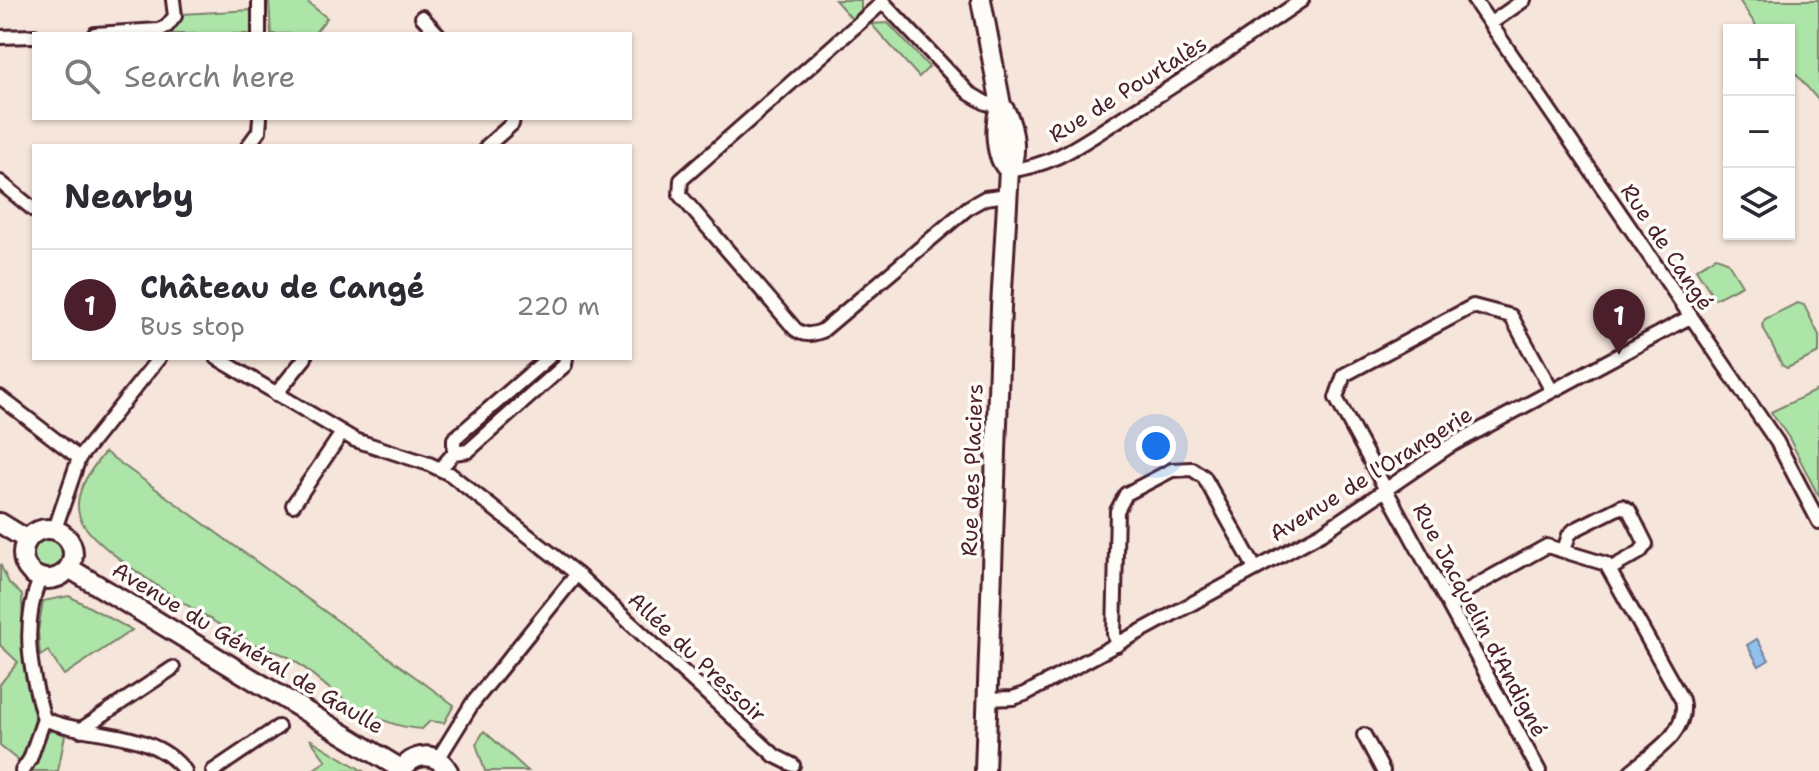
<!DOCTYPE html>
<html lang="en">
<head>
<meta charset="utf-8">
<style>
  :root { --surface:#fff; --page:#f7f7f7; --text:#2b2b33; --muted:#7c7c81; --line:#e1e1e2; --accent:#4a1f2b }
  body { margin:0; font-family:"Shantell Sans",sans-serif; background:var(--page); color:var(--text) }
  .controls { position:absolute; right:24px; top:24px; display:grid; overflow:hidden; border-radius:0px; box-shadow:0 2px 6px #0004 }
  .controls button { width:72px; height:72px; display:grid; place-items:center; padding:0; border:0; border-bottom:2px solid var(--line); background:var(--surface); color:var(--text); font:40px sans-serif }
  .you { position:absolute; left:1156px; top:446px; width:28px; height:28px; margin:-20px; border:6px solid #fff; border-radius:50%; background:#1a73e8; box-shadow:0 0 0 12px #1a73e833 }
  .badge { display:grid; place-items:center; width:52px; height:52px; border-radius:50%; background:var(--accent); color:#fff; font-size:26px; font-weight:700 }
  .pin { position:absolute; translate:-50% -66px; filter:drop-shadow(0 2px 4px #0008) }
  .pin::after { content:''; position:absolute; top:42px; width:28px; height:24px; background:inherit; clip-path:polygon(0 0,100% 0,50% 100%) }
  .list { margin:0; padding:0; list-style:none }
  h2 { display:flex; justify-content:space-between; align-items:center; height:104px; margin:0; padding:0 32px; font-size:34px }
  h2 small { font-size:26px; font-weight:400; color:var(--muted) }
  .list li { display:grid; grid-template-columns:52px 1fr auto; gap:24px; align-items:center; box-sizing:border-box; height:112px; padding:0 32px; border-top:2px solid var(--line) }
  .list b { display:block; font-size:30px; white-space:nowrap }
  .list p { margin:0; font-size:26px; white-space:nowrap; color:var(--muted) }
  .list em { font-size:26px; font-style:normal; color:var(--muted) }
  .icon { flex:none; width:44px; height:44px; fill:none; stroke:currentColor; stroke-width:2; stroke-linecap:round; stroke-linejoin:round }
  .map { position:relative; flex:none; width:1819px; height:771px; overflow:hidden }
  .search { position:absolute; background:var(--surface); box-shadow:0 2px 6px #0004; left:32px; top:32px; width:600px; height:88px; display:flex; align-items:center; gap:20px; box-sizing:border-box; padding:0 28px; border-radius:0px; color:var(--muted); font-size:30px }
  .panel { position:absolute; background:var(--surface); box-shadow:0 2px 6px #0004; left:32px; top:144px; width:600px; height:216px; border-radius:0px }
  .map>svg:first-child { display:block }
  .green { fill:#ade5a9; stroke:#7c826a; stroke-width:2 }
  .water { fill:#90c1ec; stroke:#74809f; stroke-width:2 }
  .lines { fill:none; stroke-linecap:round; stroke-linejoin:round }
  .street-casing { stroke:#4a1f2b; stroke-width:18 }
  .secondary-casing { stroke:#4a1f2b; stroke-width:24 }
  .street { stroke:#fdfcf7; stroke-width:12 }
  .secondary { stroke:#fdfcf7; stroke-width:18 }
  .labels { text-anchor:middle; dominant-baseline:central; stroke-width:7; stroke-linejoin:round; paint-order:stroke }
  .street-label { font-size:22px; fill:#4a1f2b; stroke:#fdfcf7 }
</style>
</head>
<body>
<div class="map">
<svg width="1819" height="771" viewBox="0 0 1819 771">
  <rect width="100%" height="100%" fill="#f6e5db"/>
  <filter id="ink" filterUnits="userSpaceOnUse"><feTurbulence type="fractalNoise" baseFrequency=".0125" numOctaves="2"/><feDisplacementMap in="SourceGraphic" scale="16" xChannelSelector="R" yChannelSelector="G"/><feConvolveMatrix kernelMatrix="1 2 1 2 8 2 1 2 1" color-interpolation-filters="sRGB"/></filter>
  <g filter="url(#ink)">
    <path class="green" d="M269 0H305L327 18 314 34H271Z
      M835 0H861V10L852 19Z
      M1739 0H1819V101L1789 66V30H1759Z
      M251 10V34H168L182 14Z
      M888 23 929 67 919 77 871 24Z
      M1716 257 1727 261 1742 285 1715 299 1696 269Z
      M1797 303 1804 305 1819 335V353L1787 368 1782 365 1762 325 1765 319Z
      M1819 389V497L1789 438 1771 412Z
      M105 452 454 705 444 723 430 721 422 729C393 728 361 711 338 695 320 683 304 664 284 655 273 650 260 648 250 642 213 622 100 555 82 522 69 498 90 470 105 452Z
      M32 554a15 15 0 1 1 30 0a15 15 0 1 1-30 0Z
      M0 564 9 583 22 595 23 660 37 712 24 757 20 762 0 746V684L18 662 0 645Z
      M69 596 132 630 64 675 48 651 40 656 38 631 43 601Z
      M53 730 65 735 58 771H28L44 735Z
      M484 731 528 771H485L476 744Z
      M310 739 363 771H311L326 761Z"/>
    <path class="water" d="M1757 639 1769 660 1759 666 1747 645Z"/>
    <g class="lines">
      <g class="street-casing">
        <path id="street" d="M259 0V34
          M881 0 969 93 986 103 1001 105
          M1474 0 1777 442 1819 522
          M883 2 681 180 680 195 795 329C804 336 811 335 822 331L969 207 985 198 1008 195
          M422 17 438 34
          M1491 23 1524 0
          M95 34 159 30 167 26 175 16 173 0
          M0 37 34 36
          M248 146 259 131 260 118
          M487 146 512 124 513 118
          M1009 170C1052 168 1089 138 1125 116 1185 79 1244 40 1302 0
          M0 182 34 210
          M217 358 355 440 429 464 450 474 577 574 472 704 438 759
          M276 394 305 358
          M0 397 79 458
          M454 453V439L548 358
          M440 469 454 453 468 451 565 365 566 358
          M293 505 342 433
          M55 529 79 458 159 358
          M1564 550 1569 535 1574 530 1622 506 1629 510 1646 544 1640 552 1610 569
          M577 574 775 756 793 765
          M40 578C21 626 30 671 44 719 89 738 152 728 185 771
          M1448 601 1547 546 1606 564 1682 700C1690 732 1652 753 1631 771
          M1117 645 1114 634 1117 511 1126 494 1172 470 1192 469 1204 477 1255 568
          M986 699 1013 698 1025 694 1322 533 1448 447 1690 317
          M80 730 173 668
          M1364 735 1383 771
          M22 771 30 759 44 719
          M213 771 278 727
          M1539 771 1336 398 1344 375 1473 306 1511 316 1552 391"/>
      </g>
      <g class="secondary-casing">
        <path id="secondary" d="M981 0 1001 105C1013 121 1019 152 1009 170L1001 307 985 771
          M1001 105C994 122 994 158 1009 170
          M0 523 26 539
          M23 554a25 25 0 1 1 50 0a25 25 0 1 1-50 0Z
          M69 568 401 769
          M401 771C413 753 436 750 448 771"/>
      </g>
      <use href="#street" class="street"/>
      <use href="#secondary" class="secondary"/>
    </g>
  </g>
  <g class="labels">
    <g class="street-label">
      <text transform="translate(1128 89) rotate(-32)">Rue de Pourtalès</text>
      <text transform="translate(1667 247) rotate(56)">Rue de Cangé</text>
      <text transform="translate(972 470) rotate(-88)">Rue des Placiers</text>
      <text transform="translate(1371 474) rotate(-32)">Avenue de l'Orangerie</text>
      <text transform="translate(1480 620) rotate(62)">Rue Jacquelin d'Andigné</text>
      <text transform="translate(248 648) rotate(31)">Avenue du Général de Gaulle</text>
      <text transform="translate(697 657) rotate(43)">Allée du Pressoir</text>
    </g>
  </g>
</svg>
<div class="controls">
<button>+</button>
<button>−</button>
<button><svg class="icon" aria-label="layers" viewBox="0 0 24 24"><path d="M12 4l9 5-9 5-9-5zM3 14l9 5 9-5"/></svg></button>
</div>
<div class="you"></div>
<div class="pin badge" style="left:1619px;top:355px">1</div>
<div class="search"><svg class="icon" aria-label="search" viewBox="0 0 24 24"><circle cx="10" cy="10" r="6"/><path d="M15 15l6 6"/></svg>Search here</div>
<section class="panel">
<h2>Nearby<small></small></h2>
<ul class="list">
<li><span class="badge">1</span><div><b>Château de Cangé</b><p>Bus stop</p></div><em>220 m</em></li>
</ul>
</section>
</div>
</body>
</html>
